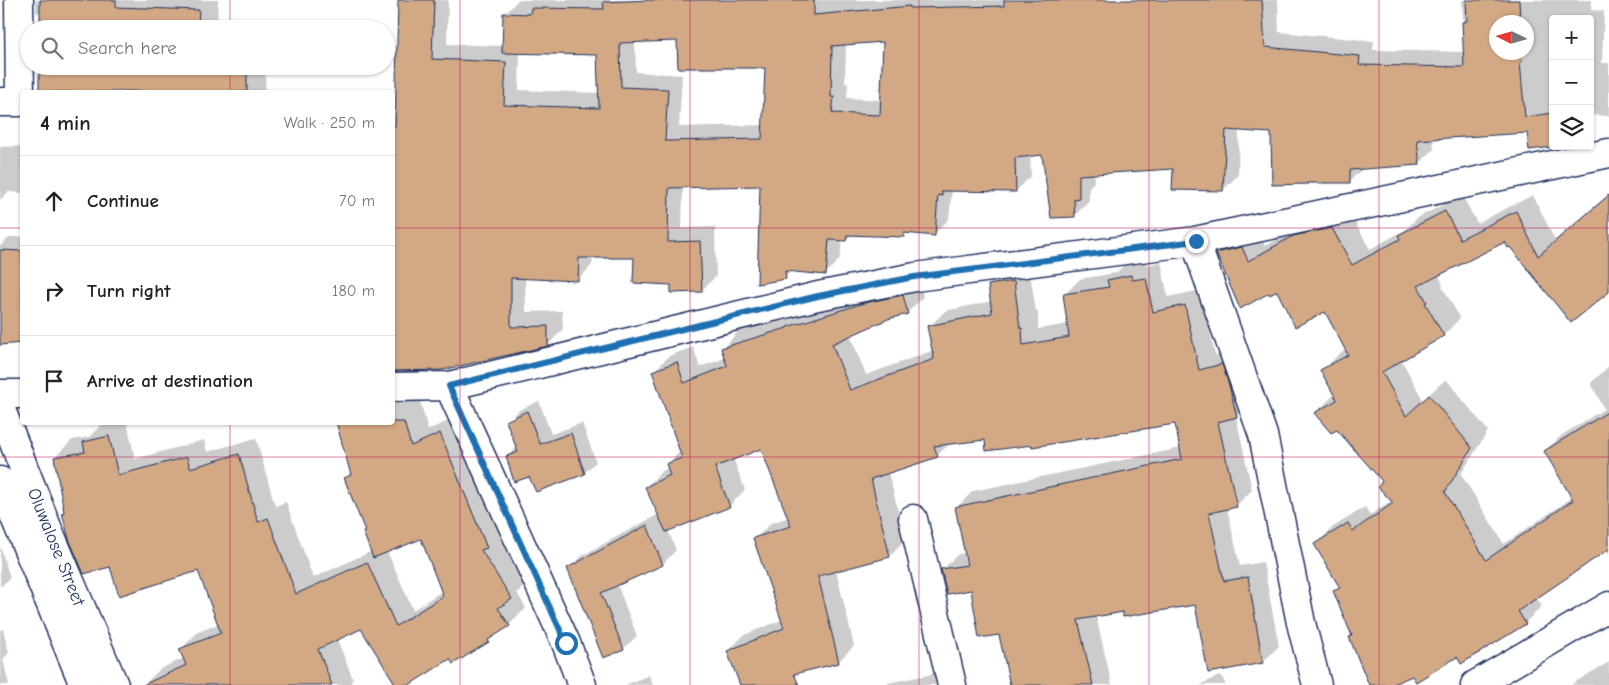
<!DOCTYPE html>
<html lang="en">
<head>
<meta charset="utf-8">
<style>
  :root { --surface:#fff; --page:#f2f2f2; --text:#222; --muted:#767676; --line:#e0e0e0 }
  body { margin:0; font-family:"Comic Neue",sans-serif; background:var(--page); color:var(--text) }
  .controls { position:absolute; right:15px; top:15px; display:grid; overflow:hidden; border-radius:5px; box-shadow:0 1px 4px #0004 }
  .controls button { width:45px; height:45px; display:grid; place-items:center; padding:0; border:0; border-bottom:1px solid var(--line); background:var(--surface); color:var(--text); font:25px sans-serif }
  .compass { position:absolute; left:1489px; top:15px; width:45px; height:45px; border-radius:50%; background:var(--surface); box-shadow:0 1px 4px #0004; rotate:275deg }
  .stop { position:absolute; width:15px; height:15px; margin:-11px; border:4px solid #1f6fb2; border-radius:50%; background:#fff }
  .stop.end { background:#1f6fb2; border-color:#fff; box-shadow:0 1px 5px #0008 }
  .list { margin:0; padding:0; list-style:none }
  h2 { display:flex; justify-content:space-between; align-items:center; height:65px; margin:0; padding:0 20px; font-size:21px }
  h2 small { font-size:16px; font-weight:400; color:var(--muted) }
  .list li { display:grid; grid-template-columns:32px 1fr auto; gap:15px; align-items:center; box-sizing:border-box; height:90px; padding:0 20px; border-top:1px solid var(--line) }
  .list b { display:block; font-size:19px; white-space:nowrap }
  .list em { font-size:16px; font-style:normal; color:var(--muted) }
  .icon { flex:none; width:28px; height:28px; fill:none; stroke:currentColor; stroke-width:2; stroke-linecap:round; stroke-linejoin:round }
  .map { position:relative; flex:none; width:1609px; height:685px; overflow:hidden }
  .search { position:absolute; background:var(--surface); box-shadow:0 1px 4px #0004; left:20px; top:20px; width:375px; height:55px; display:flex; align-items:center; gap:12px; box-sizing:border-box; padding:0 18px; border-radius:28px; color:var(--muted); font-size:19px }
  .panel { position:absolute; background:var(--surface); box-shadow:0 1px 4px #0004; left:20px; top:90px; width:375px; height:335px; border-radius:5px }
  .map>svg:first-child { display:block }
  .shadow { fill:#0003; fill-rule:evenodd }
  .building { fill:#d3a884; stroke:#1b2f5e; fill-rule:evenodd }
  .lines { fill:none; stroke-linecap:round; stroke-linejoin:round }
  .minor-casing { stroke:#1b2f5e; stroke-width:31 }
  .minor { stroke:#fff; stroke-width:28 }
  .route { stroke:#1f6fb2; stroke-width:6 }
  .grid { fill:none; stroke:#c2185b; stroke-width:1; stroke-opacity:0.55 }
  .labels { text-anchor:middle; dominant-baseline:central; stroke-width:4; stroke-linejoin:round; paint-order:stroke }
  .street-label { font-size:18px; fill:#1b2f5e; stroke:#fff }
</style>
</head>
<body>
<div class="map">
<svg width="1609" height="685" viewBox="0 0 1609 685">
  <rect width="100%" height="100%" fill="#fff"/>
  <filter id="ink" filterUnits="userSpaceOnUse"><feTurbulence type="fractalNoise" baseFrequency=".02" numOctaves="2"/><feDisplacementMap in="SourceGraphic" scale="10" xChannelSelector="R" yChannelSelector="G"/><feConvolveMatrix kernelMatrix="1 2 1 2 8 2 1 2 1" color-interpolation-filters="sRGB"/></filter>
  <g filter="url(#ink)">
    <path class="shadow" d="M36 0H218L217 29H41V12L36 13Z
      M400 0H448L447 44 504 46 505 14 518 0H1278L1279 32 1374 41 1373 50 1465 52 1462 0H1592L1591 10 1604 11 1602 63H1609V116L1590 115V19H1553V145L1528 132 1433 138 1434 149 1419 164 1363 168 1349 182 1310 181 1308 183 1273 184 1272 132 1239 130 1238 175 1223 190 1174 168 1094 173V182L1089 187V201L1074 216 1043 154 1030 155 1031 176 1016 191 952 190 949 219 934 234 907 232 904 236 852 234 846 240H842L840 259 825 274 792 271 785 277 762 185 683 187 682 228 715 227 716 276 701 291 672 283 635 256H593L592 265 578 280 525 277 526 312 562 311 563 329 548 345 392 369V114L396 115ZM1496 22H1526V52H1496ZM678 40 766 67 764 125 679 127 682 75 636 72 635 41ZM885 40 882 100 847 98 848 83H845L846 44ZM520 52 599 54 600 93 519 90Z
      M41 66H266L265 92 117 90 114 92H40Z
      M22 146V193L8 192 0 200V147Z
      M1609 194V290L1505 240 1438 274 1443 284 1442 286 1460 318 1444 335 1401 359 1423 400 1446 379 1488 431 1461 474 1504 544 1573 497 1545 451 1562 435 1604 409 1591 383 1609 366V555L1605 550 1536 597 1542 606 1525 623 1461 663 1457 655 1388 685H1371L1351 637 1353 635 1335 592 1340 586 1316 544 1333 527 1365 507 1370 515 1392 500 1383 481 1337 428 1315 413 1335 394 1322 371 1339 354 1346 349 1325 310 1277 290 1217 253 1234 236 1259 231 1265 246 1311 220 1349 212 1370 249 1405 230 1417 218 1462 195 1477 223 1533 195 1555 240Z
      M10 237H22V341L0 344V246Z
      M1147 260 1148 265 1161 262 1168 297 1201 290 1215 355 1238 349 1252 400 1236 416 1252 490 1236 506 1227 508 1240 566 1263 562 1279 646 1263 662 1209 672 1196 604 1124 611 1096 616 1112 685H1011L1000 633 972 589 943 569 958 554 966 553 957 507 973 491 1181 448 1176 422 1033 444 986 438 951 442 937 456 888 472 906 540 890 556 836 570 854 646 839 661 747 685H741L728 651 744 635 782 620 755 539 771 523 789 517 762 447 733 458 745 490 729 506 668 530 676 550 663 564 617 584 637 636 623 649 569 569 583 555 659 514 646 487 662 471 669 468 667 464 681 451 653 372 669 356 693 347 700 367 725 358 723 348 738 332 919 280 923 297 907 313 888 318 850 335 866 375 934 350 929 327 945 311 992 301 989 285 1005 269 1029 266 1036 312H1038V329L1069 324 1064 295 1080 279 1116 273 1125 264Z
      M416 386 428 430 457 417 504 529 499 534 529 581 517 593 526 608 509 625 495 634 488 641 451 657 407 685H397L362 628 337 639 353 679 351 681 352 685H144L160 669 184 658 181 649 198 632 219 624 199 569 111 565 65 511 55 457 72 440 89 437 101 425 113 422H127L135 459 204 440 207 452 256 438 275 506 286 502 313 578 372 551 366 530 346 478 392 422V393ZM421 537 442 591 413 610 387 551Z
      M539 401 551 434 582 423 596 462 584 473 530 475 507 457 517 447 508 422 519 410Z
      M0 546 10 578 0 587Z
      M3 629 9 653 3 659 9 685H0V630Z
      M1609 662V685H1571L1575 682Z
      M938 673 941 685H877Z
      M649 675 653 685H625Z
      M1221 675 1226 685H1200Z"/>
    <path class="building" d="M40 0H116V7L199 10 198 29H40Z
      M398 0H434L432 59 506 62 504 105 599 108 597 55 502 53 503 13 530 14 531 8 604 9 603 2 650 0H814V15L910 6V8L1004 6V0H1262L1265 47 1360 56 1359 65 1464 67 1462 22 1467 21 1466 0H1519L1520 22H1496V52H1521L1522 62H1520L1525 117 1553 113V147L1529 150 1527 133 1417 140 1420 165 1350 170V183H1307L1308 184 1272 185 1271 133 1226 130 1223 191 1172 190 1173 169 1079 175V198L1074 199 1075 217 1051 218 1042 155 1015 158 1016 192 942 191V196L938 195 935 236 904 233V237L847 235 846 241 829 240 826 275 785 271 786 279 757 284 760 186 669 188 668 242 700 241 702 292 671 293V285L633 283 634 258H579L578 281 511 278V327L548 326V346L442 370 392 371V126H395ZM677 41 678 68H765L762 139 665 141 668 89 621 87 620 43ZM883 42 880 115 832 113 834 97H831L832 46Z
      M39 66H247V92L115 91V92H39Z
      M1609 195V292L1571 323 1510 247 1508 248 1505 242 1418 286 1427 302 1425 303 1444 336 1382 372 1406 416 1429 395 1472 448 1445 492 1486 560 1573 500 1544 451 1609 411V549L1518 611 1526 624 1461 664 1457 657 1416 682 1412 676 1391 685H1369L1349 637 1352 636 1333 591 1340 588 1314 544 1348 523 1353 531 1393 503 1378 487 1382 481 1337 430 1331 433 1314 413 1337 400 1320 370 1348 355 1325 312 1295 327 1277 291 1270 295 1269 293 1240 309 1216 253 1242 247 1248 261 1293 236 1332 228 1352 265 1400 239 1398 235 1445 211 1460 239 1516 211 1538 256Z
      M0 250 22 251V343L0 345Z
      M1131 275 1132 280 1146 278 1153 312 1185 305 1199 370 1222 364 1229 385 1237 417 1218 422 1237 507 1209 513 1224 581 1248 577 1263 663 1208 673 1195 605 1123 617V612L1078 620 1093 685H1010L999 635 979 638 971 590 947 594 941 569 967 565 955 507 1182 459 1175 424 1032 447V445L986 451 985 440 934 446 938 457 871 479 890 557 818 576 839 663 794 674 799 685H740L727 651 784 628 753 538 791 526 761 449 715 467 730 507 666 532 645 487 670 475 666 464 682 458 652 371 677 362 684 383 727 366 721 348 787 328V327L864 303 903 295 908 314 888 319 832 344 850 390 934 359 927 326 992 313 988 285 1014 281 1020 328H1022L1023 345 1069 337 1063 294 1109 287 1107 280Z
      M527 411 540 444 571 433 585 474 536 492 529 477 514 482 506 456 518 452 506 421Z
      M336 422H404L411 446 440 433 487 548 481 550 512 599 498 608 510 626 488 640 489 642 453 664 450 659 409 685H396L361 629 318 649 332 685H143L186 665 179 649 221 633 198 571 119 596 110 567 84 574 69 539 62 513 64 512 54 457 85 452 83 442 109 436 118 475 187 457 190 468 239 454 258 522 268 518 296 594 367 562 396 626 443 596 421 539 373 558 363 532 365 531 344 478 351 475Z
      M647 525 663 565 601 593 624 650 603 658 567 568Z"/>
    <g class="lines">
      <g class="minor-casing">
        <path id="minor" d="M0 102H20L19 0
          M1195 241 1263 435 1301 623 1317 685
          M449 386 566 643 582 685
          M392 387 449 386 818 296 915 277 1195 241 1609 153
          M0 394H22
          M0 407 47 527 114 685
          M0 481 84 685
          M913 519 952 685
          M1475 685 1609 606"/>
      </g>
      <use href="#minor" class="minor"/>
    </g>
  </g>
  <g class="lines" filter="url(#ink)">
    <path class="route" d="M566 643 449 386 818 296 914 277 1196 241"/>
  </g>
  <path class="grid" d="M230 0V29M460 0V685M690 0V685M919 0V685M1149 0V685M1379 0V685M230 66V92M0 228H22M392 228H1609M230 422V685M0 457H1609"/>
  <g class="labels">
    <g class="street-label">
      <text transform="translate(56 547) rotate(68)">Oluwalose Street</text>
    </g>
  </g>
</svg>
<div class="controls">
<button>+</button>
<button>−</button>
<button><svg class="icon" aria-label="layers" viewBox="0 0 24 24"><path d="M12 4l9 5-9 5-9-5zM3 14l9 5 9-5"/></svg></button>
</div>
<svg class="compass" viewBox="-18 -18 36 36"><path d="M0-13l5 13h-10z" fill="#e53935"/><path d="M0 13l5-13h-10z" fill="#767676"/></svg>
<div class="stop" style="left:566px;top:643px"></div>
<div class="stop end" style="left:1196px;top:241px"></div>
<div class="search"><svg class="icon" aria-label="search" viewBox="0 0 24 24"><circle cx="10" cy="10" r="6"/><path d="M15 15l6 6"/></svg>Search here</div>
<section class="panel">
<h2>4 min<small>Walk · 250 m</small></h2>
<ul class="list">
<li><svg class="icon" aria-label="ahead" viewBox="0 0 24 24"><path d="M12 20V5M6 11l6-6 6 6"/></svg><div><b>Continue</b></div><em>70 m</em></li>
<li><svg class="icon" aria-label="right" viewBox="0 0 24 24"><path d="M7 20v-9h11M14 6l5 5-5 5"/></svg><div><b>Turn right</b></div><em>180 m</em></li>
<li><svg class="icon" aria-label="arrive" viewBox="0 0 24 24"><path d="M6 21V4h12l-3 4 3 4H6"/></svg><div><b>Arrive at destination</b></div></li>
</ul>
</section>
</div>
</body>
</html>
